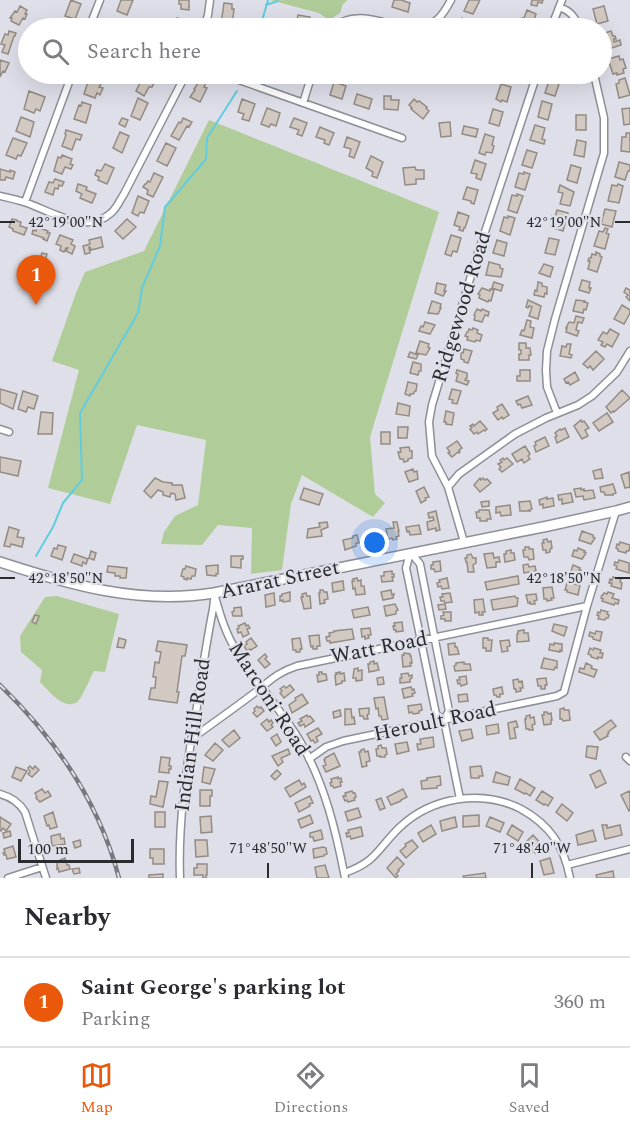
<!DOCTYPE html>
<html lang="en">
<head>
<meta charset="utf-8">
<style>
  :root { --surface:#fff; --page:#f2f2f3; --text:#2b2b33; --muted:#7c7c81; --line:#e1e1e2; --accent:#ea580c }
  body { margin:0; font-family:Spectral,serif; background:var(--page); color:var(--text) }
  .scale { position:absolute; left:18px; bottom:15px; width:116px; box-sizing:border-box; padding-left:6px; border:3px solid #2a2b2e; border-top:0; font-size:16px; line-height:21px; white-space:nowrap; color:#2a2b2e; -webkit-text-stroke:4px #dedfe9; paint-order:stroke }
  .you { position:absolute; left:375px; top:543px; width:21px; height:21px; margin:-15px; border:4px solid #fff; border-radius:50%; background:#1a73e8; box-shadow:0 0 0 9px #1a73e833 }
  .badge { display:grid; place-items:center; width:39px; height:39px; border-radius:50%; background:var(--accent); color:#fff; font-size:20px; font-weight:700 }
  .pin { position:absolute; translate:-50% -50px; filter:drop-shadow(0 2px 3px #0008) }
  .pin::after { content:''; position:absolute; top:32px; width:21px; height:18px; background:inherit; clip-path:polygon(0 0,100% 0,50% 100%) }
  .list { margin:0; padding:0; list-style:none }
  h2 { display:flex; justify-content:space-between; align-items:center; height:78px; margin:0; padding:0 24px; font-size:26px }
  h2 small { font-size:20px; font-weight:400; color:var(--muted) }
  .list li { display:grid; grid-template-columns:39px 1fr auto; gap:18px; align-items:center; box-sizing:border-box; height:90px; padding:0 24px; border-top:2px solid var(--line) }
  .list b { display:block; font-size:22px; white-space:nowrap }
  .list p { margin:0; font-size:20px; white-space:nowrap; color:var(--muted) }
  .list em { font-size:20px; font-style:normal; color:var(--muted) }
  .icon { flex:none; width:33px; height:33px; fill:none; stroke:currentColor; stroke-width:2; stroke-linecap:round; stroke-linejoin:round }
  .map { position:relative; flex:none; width:630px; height:878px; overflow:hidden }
  .search { position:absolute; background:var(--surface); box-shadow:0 6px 24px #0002; left:18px; right:18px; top:18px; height:66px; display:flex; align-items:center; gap:15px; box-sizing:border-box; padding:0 21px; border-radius:33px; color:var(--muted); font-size:22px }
  .sheet { height:168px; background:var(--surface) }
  nav { display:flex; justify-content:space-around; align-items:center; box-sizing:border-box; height:84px; border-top:2px solid var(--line); background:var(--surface); font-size:16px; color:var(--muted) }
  nav a { display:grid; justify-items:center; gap:3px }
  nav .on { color:var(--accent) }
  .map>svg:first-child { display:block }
  .green { fill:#b0cd99 }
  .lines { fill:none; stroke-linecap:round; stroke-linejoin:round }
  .stream { stroke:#61cce1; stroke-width:2 }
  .building { fill:#d2cac2; stroke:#938b84; stroke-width:1.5 }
  .street-casing { stroke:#8d8f98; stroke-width:9 }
  .secondary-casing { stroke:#8d8f98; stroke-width:12 }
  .street { stroke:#fff; stroke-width:6 }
  .secondary { stroke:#fff; stroke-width:9 }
  .rail-casing { stroke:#78797f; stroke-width:4.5 }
  .rail { stroke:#dedfe9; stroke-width:2; stroke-dasharray:7; stroke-linecap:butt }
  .ticks { fill:none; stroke:#2a2b2e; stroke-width:2 }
  .labels { text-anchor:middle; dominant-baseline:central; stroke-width:4.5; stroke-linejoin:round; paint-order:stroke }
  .street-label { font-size:21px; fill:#2a2b2e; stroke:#dedfe9 }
  .ticks-label { font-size:15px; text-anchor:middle; fill:#2a2b2e; stroke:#dedfe9; stroke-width:4.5; stroke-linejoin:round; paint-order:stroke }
</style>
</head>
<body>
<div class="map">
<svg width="630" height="878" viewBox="0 0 630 878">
  <rect width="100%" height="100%" fill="#dedfe9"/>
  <path class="green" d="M270 0H348L343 4 340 13 329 20 319 13Z
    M209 120 439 212 370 437 375 494 385 503 373 517 302 475 291 504 282 570 251 574 252 528 218 525 202 545 161 544 164 532 175 516 198 505 206 440 137 425 110 504 48 488 79 370 52 361 76 293 85 272 144 251Z
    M57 596 119 614 105 672 94 671C90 678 83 697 77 702 64 711 48 690 40 682L42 670 21 652 20 636 45 597Z"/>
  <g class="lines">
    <path class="stream" d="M266 5 278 1
      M260 28 268 0
      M36 556 53 527 63 503 82 480 80 413 138 313 142 288 160 246 165 207 206 159 207 138 237 91"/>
  </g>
  <path class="building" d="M71 0 81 4 75 19 65 16Z
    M121 0H133L127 15 117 11Z
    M179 0H189V10L181 9V4H179Z
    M394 0H401L410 3 408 12 392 7Z
    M469 0H480L473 14 464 11Z
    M532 0H543L542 3 538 2 537 6 531 5Z
    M224 3 232 4V9H234L232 25 221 24Z
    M20 6 27 10 25 14H27L25 19 23 18 19 25 11 21 12 18H10L15 11 17 12Z
    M604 6 608 21 597 24 593 9Z
    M527 10 536 14 532 27 528 26 527 28H520L521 25 520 24 522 18H524Z
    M298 15 310 17 307 28H291L292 23 296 24Z
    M177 18 187 21 185 28H174Z
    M462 18 469 24 465 28H453V27Z
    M9 31 16 33 15 36H14L8 54 2 52 5 45 1 44 5 34 8 35Z
    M611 31 613 36H615L616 39H614V42L620 40 621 45 605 50 602 34Z
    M619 56 620 60 623 59 626 68 623 69 624 73 617 75V73L613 74 608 59Z
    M0 60 9 63 5 72 3 71 0 77Z
    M42 74H52L50 80 41 77Z
    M95 76 104 80 99 87 103 88 100 95 97 93 95 98 84 94 89 79 93 81Z
    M144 76 155 81 152 87H149L144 96 136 91 140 83 137 82 140 77 143 78Z
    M550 78 560 81 555 96 545 93Z
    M625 78 630 95 619 98 616 84 619 83V80Z
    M201 79 206 82 204 87 207 88 200 102 190 97 195 90 194 89Z
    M334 82 346 86 342 99 330 95Z
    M501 84 511 87 507 102 502 100 501 102 496 99Z
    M29 91 45 97 40 111 36 109 34 113 24 109Z
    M357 94 372 99 369 109 354 104Z
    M384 96H391V100H399L398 110 384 109Z
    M138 98 148 103 140 120 131 116Z
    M242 99 255 104 249 121 242 119 244 114 238 112Z
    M414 99 417 102 419 101 427 107 426 108 429 111 423 119 411 109 412 108 409 105Z
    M542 101 552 104 548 120 538 117Z
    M82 102 91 105 86 123 74 119 79 105 81 106Z
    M267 108 280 113 276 126 271 124 269 127 261 124Z
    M630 108V124L624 125 622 109Z
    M493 109 503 112 499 126 489 123Z
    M576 115H586V130H576Z
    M21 117 34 122 30 137 16 131Z
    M122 118 128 120 125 127 119 124Z
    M183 118 192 122 189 127 187 126 179 140 171 136 179 122 181 123Z
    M294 118 307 123 302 136 297 134 299 130 290 127Z
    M450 122 451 136 441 137 439 123Z
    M535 125 545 128 542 139 545 140 544 144 530 140Z
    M464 126 478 129 476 137 462 134Z
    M320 127 334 133 329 145 324 143 325 140 316 137Z
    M66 130 82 135 80 140 76 139 72 150 62 146 66 135 65 134Z
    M120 132 129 136 122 153 113 148Z
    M626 133H630V152L621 151 622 137H626Z
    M485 134 494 137 492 145 494 146 492 153 486 152 485 155 479 153Z
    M347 137 360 142 354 158 349 156 351 149 344 147Z
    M13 138 27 143 21 156 18 155 16 159 6 155Z
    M577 140 586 142 584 157 574 155Z
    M166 143 176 148 167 166 157 161Z
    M527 150 537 153 532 168 522 165Z
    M62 155 72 159 70 164 73 165 71 169 65 167 62 174 54 171 58 157 61 158Z
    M371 156 383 162 377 178 372 176 373 172 366 168Z
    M475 160 486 164 481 180 476 178 477 174 471 173Z
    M619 162 630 165V171H628L625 180 615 177Z
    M105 164 114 168 107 184 98 180 99 177 95 175 97 170 101 171Z
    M571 165 581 168 577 183 567 180Z
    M415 167 416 170H424V179H416V184L405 185 403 168Z
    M0 169 10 172V170L15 172 13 179 6 177 5 180H0Z
    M524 172 530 174 525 190 515 187 519 173 524 174Z
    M154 173 163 177 153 197 147 194 148 190 143 187 145 184H146L148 181 150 182Z
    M55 179 64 182 62 186 59 185 58 189 55 188 53 195 45 192 49 182 53 183Z
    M78 184 87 187 86 190 96 194 92 203 80 198 82 194 76 191Z
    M618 184 623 186 619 203 608 201 612 185 617 186Z
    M560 185 574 192 570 206 560 204 563 193 558 192Z
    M467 187 478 190 474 204 471 203V201L463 199Z
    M517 194 523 196 517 213 508 210 512 195 517 196Z
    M138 196 149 201 144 213 140 212 138 216 132 213Z
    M605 209 616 211 612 227 601 224Z
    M557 210 568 213 563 231 553 228 554 222 551 221 552 216 555 217Z
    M458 212 469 216 465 228H464L463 231 459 230 460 227 454 225Z
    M508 216 515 218 510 235 500 231 504 217 508 218Z
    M12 219 17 220V221L21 222 20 226 27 228 24 235 13 231V229L9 227Z
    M127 219 136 227 123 239 115 231Z
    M37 227 48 231 47 233H50L47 241 43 239 44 238 32 234 33 230 36 231Z
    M605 228 608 229 606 233 609 234 605 249 594 246 599 231 603 232Z
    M60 235 73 240 71 244 75 246 72 254 66 251 68 248H66L64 252 60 250 61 246 56 244Z
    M451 235 461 238 457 252 453 251 451 256 445 254Z
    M101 237 103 247 91 250 90 247H89L90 253 85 254 83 246 90 244 89 240Z
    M549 238 559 240 555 255 545 253Z
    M497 240 507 243 504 256 493 253Z
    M596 252 600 254V256L602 257 597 272 588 269 590 261H588L589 258H591L592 254 596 255Z
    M42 253 47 254 45 261 40 259Z
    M489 262 500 265V268L503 269 501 277 486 275Z
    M544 264 553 267 550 277 539 273Z
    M582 280 590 282 589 288H591L589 293 579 290Z
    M494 282 503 285 501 291 492 288Z
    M538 282 542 283V286L547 287V294L545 293 544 297 534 295 535 290 537 291Z
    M437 283 446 285 444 291H446L443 296 435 293Z
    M482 288 490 291V289L494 290 491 301 489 300 488 302 479 298 480 295 478 294Z
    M626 288 630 290V301L626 297 628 295 624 292Z
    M528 300 541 306 538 319 529 316 532 307 529 306 528 308 526 307Z
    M576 300 585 301 584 302 588 303 586 310 584 309 583 313 573 311Z
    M432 301 441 304 440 308H441L438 314 428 313Z
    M622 305 630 310V313L624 324 614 319Z
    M477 309 481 311 482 309 489 312 488 316 485 315 482 322 474 320 475 316 474 315Z
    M576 316 584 318 582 323 578 322 576 330 579 331 577 336 566 332 567 328H566L569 322 574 323Z
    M527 320 531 321 530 327 534 328 532 338 520 335 522 330 524 331Z
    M425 322 435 325 430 334 419 331 421 326 423 327Z
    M473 328 478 330 477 333 482 335 480 341 476 340 475 342 467 340 468 337 465 336 467 332H468L469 329 472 330Z
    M610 329 619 334 612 347 607 344 605 347 601 345 603 342 598 340 603 332 607 334Z
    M420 341 429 344 428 347 430 348 426 355 416 353Z
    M519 343H526V348H530L531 355H529V360H519V354H521V350H519Z
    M567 344H571L569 354 572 355 571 358 560 356 562 346 566 347Z
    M464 349 472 351 468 363 464 362V360L461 359V352L463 353Z
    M596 351 604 359 593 370 590 366 588 368 583 364Z
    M410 352 418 355 416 359 408 357Z
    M413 362 421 364V371H419L418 375 410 373Z
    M457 370 467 373V378H466L465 380 469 381 467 385 456 381 458 374 456 373Z
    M520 370H530V381H517V376H520Z
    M575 372 579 380 570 385 568 382 566 383 564 379Z
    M408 382 417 384 416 391H415L413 394H410V396L405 394Z
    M0 389 17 394 13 409 0 403Z
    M452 389 461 391 457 404 452 403 453 400 449 399Z
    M622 390 630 398 614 412 613 411 611 413 606 407Z
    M23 391 38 396 34 409 28 407 26 412 18 409Z
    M528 396 532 405 522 408 520 404 518 405 516 401Z
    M398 403 410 406 409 416 396 414Z
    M502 404 509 415 503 419 502 417 498 420 493 413 498 410 497 407Z
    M446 411 454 413 452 425 446 424V422H444Z
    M41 412 53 413 52 434H38Z
    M607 413 613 422 599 431 593 423Z
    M581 420 582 422 584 421 589 428 585 430 588 436 582 439 574 426Z
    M480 421 487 429 485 431 484 430 478 434 477 432 474 434 470 429 472 427 470 426 473 424 474 426Z
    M398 427H408L407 438H398Z
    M565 428 569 437 557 443 555 437 557 436 555 433 560 429 561 430Z
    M381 432H390V444H381Z
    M545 437 549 446 536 452 534 446 536 445 535 442Z
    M457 441 462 448 459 450 460 452 459 453 458 452 452 457 448 453 450 452 447 448Z
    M525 446 530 454 528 456 530 459 524 463 522 459 517 462 512 454Z
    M409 447 410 451H412V458L408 459V461L404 462 403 459H400L398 452H401L400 448Z
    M0 457 21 461 18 476 0 472Z
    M503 458 504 460 507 458 513 464 502 472 499 469 501 467 498 464 502 462 500 460Z
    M413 469 414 472 417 471 418 479 409 482 405 472Z
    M601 469 603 478 595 479 593 471Z
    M629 472 630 488 629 487 625 488 621 475Z
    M155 478 163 482 172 483V485H182L185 498 176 500 175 494 171 493 170 497 163 495V492L158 490 151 498 144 491Z
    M480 478 481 480 483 478 485 480 487 479 491 483 480 492 474 485Z
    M613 484 616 493 613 494V495H605L604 492H601L600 487Z
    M424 487 429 497 425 498 426 500 421 503 416 491Z
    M304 488 323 494 319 505 300 499Z
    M581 488V490L584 489V491L593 490 595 498 584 500 583 496 576 497 574 489Z
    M571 493 573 502 562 504V499L559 500 558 495Z
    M547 497V499L553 498 554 506 543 508V504L540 505 539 500Z
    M489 501V506L482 507 481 502Z
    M530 501 532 509 529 510 530 511H520L519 502Z
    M510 505 511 515 501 516 500 512 496 513V507Z
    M479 510H489L491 519H487V521H480V518H477L476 512H479Z
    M436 511 440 530 436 531V528L428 530 427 522 434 520 433 517 429 518 428 513Z
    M327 522 328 527 321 530 322 536 307 538 308 529 320 527 319 523Z
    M393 522H397L399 531H398L399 536 396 537 397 539 393 540 392 538 388 539 386 529 394 528Z
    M419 525 421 534 410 535 409 531 407 532 406 527Z
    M9 527 19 530 17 537 24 538 22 547 11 544 10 547 4 546Z
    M373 531V534L378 533 379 542 369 543 368 538H365V536L368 535 367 532Z
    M582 531 593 535V537L595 538 591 544 579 540Z
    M357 535 359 543H356V546L345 550 343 540 353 538V536Z
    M547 539 548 542 551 541 552 548 550 549V552L546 553V550H543L542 543H544L543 540Z
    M620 542 630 545 629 551H626V553L618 551V549L616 548 617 544 619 545Z
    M58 545 66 547 62 560 51 556 54 548 57 549Z
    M525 547H529V549H533L534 559 529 560 528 557H524L523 550H525Z
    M578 548 585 551 584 552 586 553 582 559 572 556 574 550 577 551Z
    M511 550V553H514L515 560 505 562 504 554H506V551Z
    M91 551 96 553 94 560 89 558Z
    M493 553 494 558 499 557 500 562H496V567L487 568 484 554Z
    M74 554 88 559 86 564 83 562 82 566 71 562Z
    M471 554 473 558H476V563L473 565 474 572H468L467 562H466L465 558H467V555Z
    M231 556H243V559H241V568L231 567Z
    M619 560 629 563V573L616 569 617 566 614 565 615 562 618 563Z
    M440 561 441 571 435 572 434 569H431V565H433V562Z
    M528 564 529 567 535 566 536 571 524 573 523 565Z
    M218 565V574H216V576L207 575 206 566Z
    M573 565 580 568 579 570H581L578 577 570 574Z
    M108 566 127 568 126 578H120V576H115V573L107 572Z
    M186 566 196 569 195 576H192L191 579 187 578V580L184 579V577L181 576 183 569H185Z
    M392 571V574H394V577H392L393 581 382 582 381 576H384V572Z
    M518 576 519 584 487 590 485 582Z
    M613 577 621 579 620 582 622 583 621 589 611 586 612 583H609L610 579 612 580Z
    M357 578 358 581 361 580V586H364L365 594 356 595 355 588 353 589 352 581H354L353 579Z
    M447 578 449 588 442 589 441 586 438 587 437 583 440 582 439 580Z
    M343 581 344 590 333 592 332 583Z
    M567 583 580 585 578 595 567 592V590H565Z
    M552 587 554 598H551L552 600 547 601V599H544L543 588Z
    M320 590H323L324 592H327L328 599 324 600 325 603 320 604 319 593H320Z
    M391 590 392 595 394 594 393 598 383 600 381 592Z
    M290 592V601L283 602V600L280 601V596H282V594Z
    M608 592 614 594 612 598 619 600 618 604 615 603 614 605 602 601 603 599 601 598 602 595H603L604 593 607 594Z
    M274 593 275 605 266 607 265 595Z
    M306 593 307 596H310L311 608 304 609 301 597H303L302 594Z
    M450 593 452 602 445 603 444 601H441L440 597H443L442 594Z
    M536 594 537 600 534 601 535 604H530V602L528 603 526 595Z
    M515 596 516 598H518L517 606 493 610 491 600Z
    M483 599 485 612H482L483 615H479V612L475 613 474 600Z
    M395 604 398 610 396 611V614L386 616 384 606Z
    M445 604 446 609 439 610 438 605Z
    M241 607 242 616H233L232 612 234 611V608Z
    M368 607 370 615 354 618 352 610Z
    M601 610 608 612 607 614 609 615 608 618H606L605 620 598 619 599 616 597 615 598 612 600 613Z
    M443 612H451V621H445V619H441V616L444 615Z
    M35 615 39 616 36 624 32 622Z
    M402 622 403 631 396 632V630H394L393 626H395L394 623Z
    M245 623 246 626 248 625 250 628 247 629 249 634 243 637 241 632 238 633 237 629 239 628 238 626Z
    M554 624 567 627 564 636 552 631Z
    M370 628 371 635H368L369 638 365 639V636L362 637 361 629Z
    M352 629 354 639 330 643V641H327L326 637 330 636 329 633 334 632V631Z
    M524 630V633H528L529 641 517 642V634H518V631Z
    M596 631 602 632 600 641 593 639V637L589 636 590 632 595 634Z
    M319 635 320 646H317V649H313V646L311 647 309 636Z
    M119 638 126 640 124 648 117 647Z
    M251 638 257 646 251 650 250 649 247 651 244 646 247 644 246 642Z
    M300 638 302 649H300V652H296V650H293L292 639Z
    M483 638H488V640H492L491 651H486V648H483Z
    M509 640 510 646 507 647 508 651 502 652 500 641Z
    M158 641 187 645 185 656H182L177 692H179L177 703 149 699 151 688H155L156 677H153L155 662 159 663 161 652 156 651Z
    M455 643V647H457L459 654 449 655 448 644Z
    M554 643 562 644V651L560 650V652L549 650 550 644 554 645Z
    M590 648 593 650 594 648 601 650 600 653H603L602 658 598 657V659L591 657V655L588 654Z
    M404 653 410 654V656H411L412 663H410L411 666 403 667 402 655H404Z
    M265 654 267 657 265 659 270 664 265 668 258 660Z
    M544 658 557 661V668L555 667 554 670 541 668Z
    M374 661V664L377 663 379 670 369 672 368 664H370V662Z
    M464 662V664H470L471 670 455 671 454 666 456 665V663Z
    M586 663 592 666 591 668 597 670 594 677 579 672 580 668 584 669Z
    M358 668V671L362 670V680L356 681V678H353L354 669Z
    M319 672H322V674H326L327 680 318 682 317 675H319Z
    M340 672V674L344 673 345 681H342V683L336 685 335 675 337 674 336 673Z
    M408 673 409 676 412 675V678L410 679V682L400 683V678H402L401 674Z
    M466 676 467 684 461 686 460 683 458 684 457 680H460L459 677Z
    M383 677 384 684 378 685 377 678Z
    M546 678 547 685H545V689H541V686H538L537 679Z
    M518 679 519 682 522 681 523 688H520L521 691 516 692V689H514L513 680Z
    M290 685 294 690 284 698 280 693 282 691 280 689 284 686 286 688Z
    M411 687 412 690 414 689 415 693 412 694 413 696 404 698 402 689Z
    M502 687 503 694H500V697H497L496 695H494L493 689Z
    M302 694 308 703 292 713 289 705 296 700 295 698Z
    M467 694 468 701 459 702 458 695Z
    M384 697 388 719 382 720 381 716H379L378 708 376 709 374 698Z
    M421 704 422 710 419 711V713L413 714 412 712 409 713 408 706Z
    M257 706 259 708 261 707 264 711 257 717 253 713 255 711 254 709Z
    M369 708V714L367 715 368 719H364L363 716H360L359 709Z
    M564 708V710H569L570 720 563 721 562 719H560V709Z
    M345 709H351L352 718 354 717 355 724 345 725Z
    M340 710 341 716 334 718 333 712Z
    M544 712H547L548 714 551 713 552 720H551V724L544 725 542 715H544Z
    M307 715 308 717 310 716 314 721 305 727 304 724 300 726 298 723 302 721 300 719Z
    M530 715V718L534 717 535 724 532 725 533 730H529V729H526L525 719H526V716Z
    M267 719 269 722 271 720 273 723 271 725 273 727 267 731 261 724Z
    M611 720 616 726 608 732 609 733 607 735 608 736 600 740 594 732Z
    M516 721 518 727 514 728 516 738 510 739 508 723Z
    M498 724 499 733 487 735 486 726Z
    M318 728 322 734 316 737 318 741 315 743 313 740 311 741 307 734Z
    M471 729 473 738 462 741 459 731Z
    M234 730 240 738 229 747 222 740Z
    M277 734 281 742 276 746 271 738Z
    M433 737 434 747 418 750 417 744H421L420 739Z
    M407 742 409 751 397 754 395 744Z
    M215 743 223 750 213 761 205 755Z
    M381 745 382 748H386L387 754 385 755V757H380V756H377L376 749H378V746Z
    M587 746 598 747 596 759 586 757Z
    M288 749 290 754 281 758 283 762 278 766 272 756Z
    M364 749 365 752 368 751 370 761 366 762 367 766 362 767 359 752H361V750Z
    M334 753 340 766 326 772 323 766 326 765 324 760H325V758Z
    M161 757 170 758 169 766H171V769H169V773L159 772Z
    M30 766 33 769 35 766 39 770 32 777 28 774 30 772 28 768Z
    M481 766 483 776H479V778H471L470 767Z
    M16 767 27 771 21 781 12 777Z
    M204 767 215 769 210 784 202 782Z
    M277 770 281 774 275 780 271 776Z
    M600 770 606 783 596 788 590 775Z
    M496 772 510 777 508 785 493 782Z
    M440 776 441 785 437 786V788L422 789 421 781 427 780V778Z
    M338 777V779L341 778 342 782H340L341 786 334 788 333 786H331L330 783 332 782 331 779Z
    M520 779 535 788 530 796 526 793 525 794 515 789Z
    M299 780 302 785 304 783 306 787 290 797 285 788Z
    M159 781 168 782 163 807 150 804 151 796 156 797Z
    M42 789 45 793 48 791 51 796 40 802 36 798 37 797 35 793Z
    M403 789 407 797 401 800V801L391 805 387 797Z
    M200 790H212V796H210V806H200Z
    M352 791 353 793H355L356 797 354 798 355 800 348 802 347 800 345 801 343 796H346L345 793Z
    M542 791 553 798 548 806 545 804 544 805 536 800Z
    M629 791 630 794V810L629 811 621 795Z
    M310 796 313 803 309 804 310 806 299 812 295 803Z
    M381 798 385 808 380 810 376 800Z
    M562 804 573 813 567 821 556 812Z
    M358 808 361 817 348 821 345 812Z
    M53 812 57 827 50 829 49 825 47 826 44 816Z
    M155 812H165V827H155Z
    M310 815 313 823 301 828 298 820Z
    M479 815V826L463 827V816Z
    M211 816 212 832 201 833 200 817Z
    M0 817 11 824 6 831 3 828 1 831 0 830Z
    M455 817 457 827 442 831 440 821Z
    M490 817 504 823 500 832 486 826Z
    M431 825 436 834 423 842 418 833Z
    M512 825 523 832 518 841 507 834Z
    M602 825H607V828L620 825 622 835 605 839Z
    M361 827 363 836 351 839 350 836 347 837 346 833H349L348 830Z
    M321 830 323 839 314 841 313 837H310V833Z
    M593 830 596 841 578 845 576 835Z
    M10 831 11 836 4 838 3 833Z
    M60 834 61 839 64 838 65 844 52 846 51 836Z
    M533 835 544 847 536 854 525 843Z
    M80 840 81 846 75 848 73 842Z
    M195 840H207L208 856 196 857Z
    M412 840 418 847 406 858 400 851 406 846 405 844Z
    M13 846 16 857 7 859 6 855H4L3 853H5L4 849Z
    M323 847 326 848 327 854 324 855V856L314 858 313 849Z
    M150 849H164V864H153V858H150Z
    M397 857 404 864 398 870 399 871 396 874 398 876 396 878 387 868Z
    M65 858 67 865H69L70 869 59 872 58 868 57 869V862L60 861V860Z
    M550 858 554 873 544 875 540 861Z
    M197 864H207V875H206V878H203V875H194V868H197Z
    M325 865 329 878H317L315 867Z
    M79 868 80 873 74 874 72 869Z
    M613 871 614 878H597L596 875Z
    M485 873 486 878H464L463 876Z
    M163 874V878H149V875Z"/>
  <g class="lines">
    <g class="street-casing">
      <path id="street" d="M559 7C571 11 575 17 579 28
        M89 28 100 0
        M204 28 208 15 210 0
        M333 28C354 9 383 23 406 28
        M419 28C436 25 443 15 451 0
        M551 28 562 0
        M222 74 402 138
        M303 103 312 74
        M0 196C9 198 18 200 27 203 52 212 87 235 111 213 117 208 120 200 124 194L186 74
        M25 202 72 74
        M557 413 547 387 546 370 547 351 555 319 604 153V118L594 74
        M0 429 9 432
        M448 487 459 474 515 434 546 418 578 405 592 396 617 372 630 351
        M464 542 448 487 432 456 429 422 432 405 477 256 537 74
        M410 553 406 568 436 714 444 720
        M411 553 420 564 449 711 444 720 460 799
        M214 593C219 611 224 629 233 645 252 680 281 708 301 743 325 785 336 831 345 878
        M191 739C212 724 233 709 253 694 270 681 276 673 297 666L587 606
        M626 757 630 761
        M309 759 326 747 343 741 557 696 564 692 587 606 616 511
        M0 794C11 797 19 802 25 812L46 878
        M567 865 630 849
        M344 873C377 862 378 848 400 827 432 797 482 789 521 809 550 825 564 846 570 878
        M8 878 42 867
        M180 878C178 823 186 768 196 713 201 679 206 644 213 609L214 600"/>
    </g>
    <g class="secondary-casing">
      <path id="secondary" d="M0 562C70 585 139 605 214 593L548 526 616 511 630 507"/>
    </g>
    <use href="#street" class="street"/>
    <use href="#secondary" class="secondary"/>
    <g class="rail-casing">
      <path id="rail" d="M0 685C56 739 99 802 119 878"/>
    </g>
    <use href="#rail" class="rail"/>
  </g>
  <path class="ticks" d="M0 222H15M615 222H630M0 578H15M615 578H630M268 863V878M532 863V878"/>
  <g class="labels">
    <g class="street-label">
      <text transform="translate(462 307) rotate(-73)">Ridgewood Road</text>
      <text transform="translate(280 580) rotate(-12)">Ararat Street</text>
      <text transform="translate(379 648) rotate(-11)">Watt Road</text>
      <text transform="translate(269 699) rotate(57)">Marconi Road</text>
      <text transform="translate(435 722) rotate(-12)">Heroult Road</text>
      <text transform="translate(193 735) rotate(-82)">Indian Hill Road</text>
    </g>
  </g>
  <g class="ticks-label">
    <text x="66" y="227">42°19'00"N</text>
    <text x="564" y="227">42°19'00"N</text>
    <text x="66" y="583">42°18'50"N</text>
    <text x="564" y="583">42°18'50"N</text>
    <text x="268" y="853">71°48'50"W</text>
    <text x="532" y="853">71°48'40"W</text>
  </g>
</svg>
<div class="scale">100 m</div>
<div class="you"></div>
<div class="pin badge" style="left:36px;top:305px">1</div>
<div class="search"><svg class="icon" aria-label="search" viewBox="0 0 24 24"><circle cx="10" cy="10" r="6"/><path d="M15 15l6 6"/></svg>Search here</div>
</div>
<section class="sheet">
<h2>Nearby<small></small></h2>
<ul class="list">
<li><span class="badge">1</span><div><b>Saint George's parking lot</b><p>Parking</p></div><em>360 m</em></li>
</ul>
</section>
<nav>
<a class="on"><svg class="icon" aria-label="map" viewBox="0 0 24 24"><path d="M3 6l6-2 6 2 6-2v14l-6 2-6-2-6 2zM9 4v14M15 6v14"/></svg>Map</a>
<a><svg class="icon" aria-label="directions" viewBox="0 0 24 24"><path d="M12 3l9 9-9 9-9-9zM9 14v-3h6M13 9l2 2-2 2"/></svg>Directions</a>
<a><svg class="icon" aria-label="saved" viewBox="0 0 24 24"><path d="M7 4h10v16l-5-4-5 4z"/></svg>Saved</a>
</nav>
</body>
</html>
